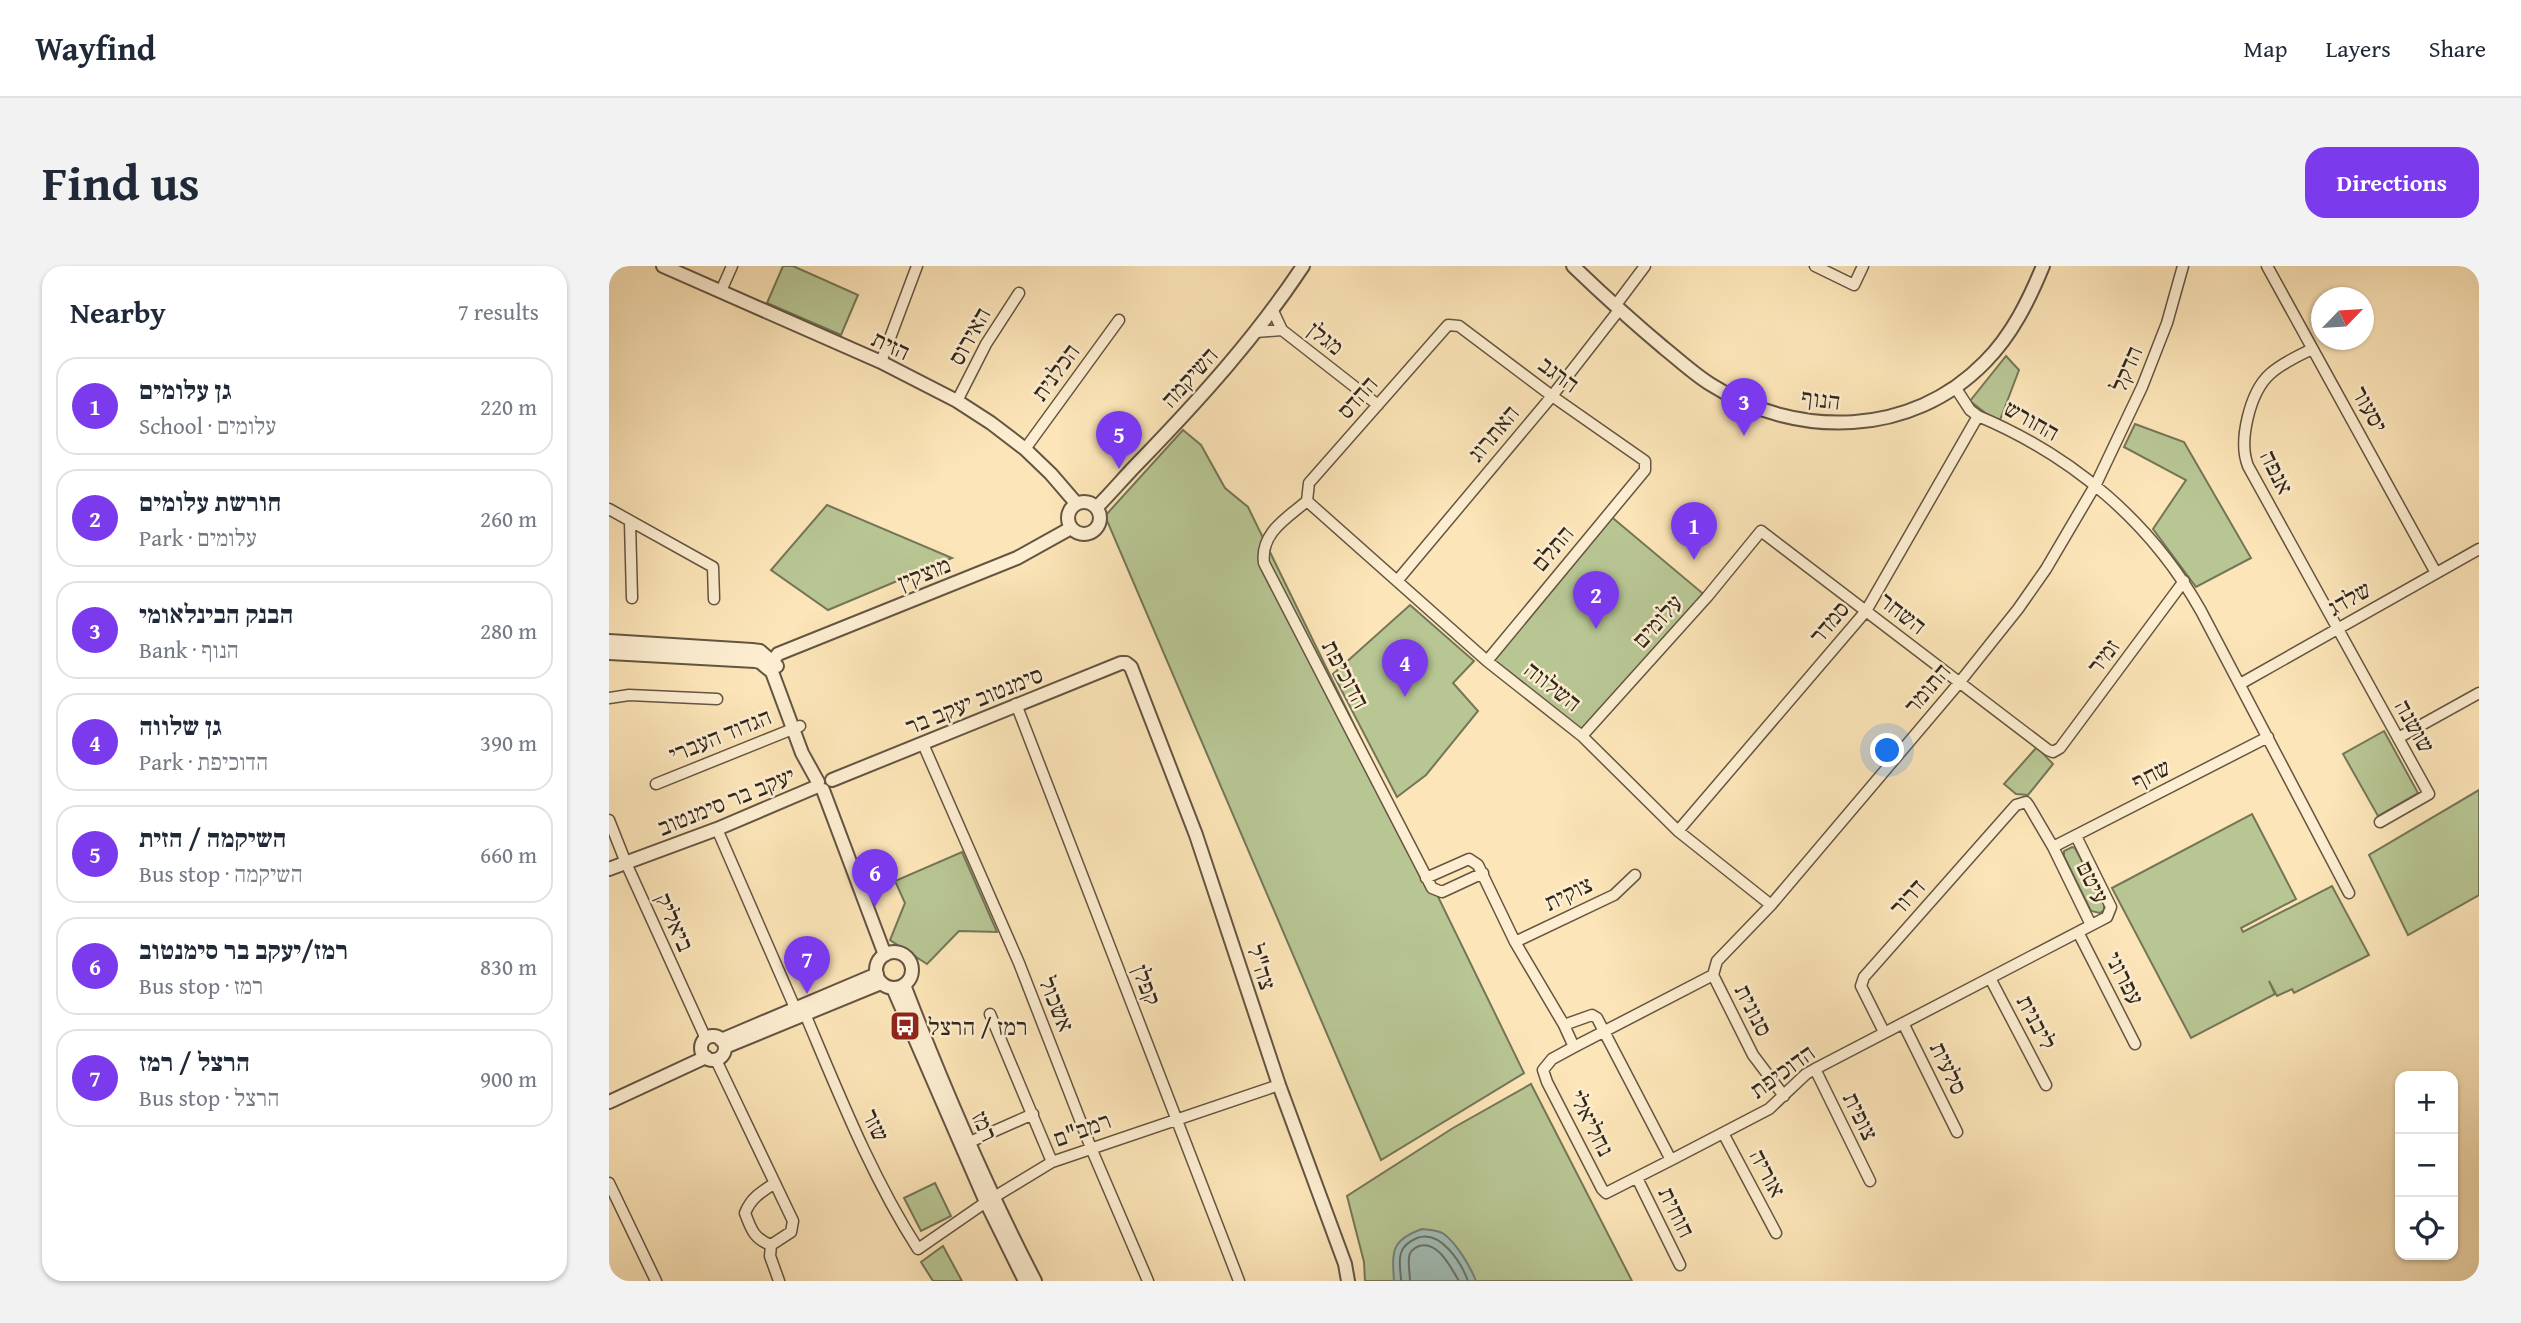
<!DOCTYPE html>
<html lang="en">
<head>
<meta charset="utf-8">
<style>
  :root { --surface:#fff; --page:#f2f2f3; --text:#1f2937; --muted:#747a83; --line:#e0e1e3; --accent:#7c3aed }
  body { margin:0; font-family:"Gentium Book Plus","Frank Ruhl Libre",serif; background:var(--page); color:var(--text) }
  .controls { position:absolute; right:21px; bottom:21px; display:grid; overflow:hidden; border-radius:14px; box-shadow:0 2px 5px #0004 }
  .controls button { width:63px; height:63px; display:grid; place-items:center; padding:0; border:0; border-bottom:2px solid var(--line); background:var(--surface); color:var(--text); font:35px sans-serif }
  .compass { position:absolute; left:1702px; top:21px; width:63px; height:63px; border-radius:50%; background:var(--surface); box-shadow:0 2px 5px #0004; rotate:65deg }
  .you { position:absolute; left:1279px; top:485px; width:24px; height:24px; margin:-18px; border:5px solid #fff; border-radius:50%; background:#1a73e8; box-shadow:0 0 0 10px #1a73e833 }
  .badge { display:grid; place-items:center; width:46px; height:46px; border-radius:50%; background:var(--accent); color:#fff; font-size:23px; font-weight:700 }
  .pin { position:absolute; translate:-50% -58px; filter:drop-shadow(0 2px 4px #0008) }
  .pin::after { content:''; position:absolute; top:37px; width:24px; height:21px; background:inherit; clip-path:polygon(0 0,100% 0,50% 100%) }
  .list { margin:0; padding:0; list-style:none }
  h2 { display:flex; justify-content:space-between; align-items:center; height:91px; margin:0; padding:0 28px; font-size:30px }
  h2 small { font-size:23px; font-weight:400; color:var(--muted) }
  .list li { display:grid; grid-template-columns:46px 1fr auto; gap:21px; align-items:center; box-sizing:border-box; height:98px; margin:0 14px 14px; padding:0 14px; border:2px solid var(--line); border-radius:21px }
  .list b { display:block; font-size:26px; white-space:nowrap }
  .list p { margin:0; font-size:23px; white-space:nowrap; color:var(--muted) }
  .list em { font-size:23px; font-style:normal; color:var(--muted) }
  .icon { flex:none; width:38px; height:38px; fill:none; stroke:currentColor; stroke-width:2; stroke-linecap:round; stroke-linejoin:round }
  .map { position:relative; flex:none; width:1870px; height:1015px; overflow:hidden; border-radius:21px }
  header { display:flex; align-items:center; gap:42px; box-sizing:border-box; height:98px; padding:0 35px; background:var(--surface); border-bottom:2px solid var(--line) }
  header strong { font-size:33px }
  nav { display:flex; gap:38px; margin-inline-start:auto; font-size:24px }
  .intro { display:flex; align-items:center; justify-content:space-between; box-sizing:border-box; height:168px; padding:0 42px }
  h1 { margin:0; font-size:49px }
  .button { padding:18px 32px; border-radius:21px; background:var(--accent); color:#fff; font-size:24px; font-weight:700 }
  main { display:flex; gap:42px; padding:0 42px }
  aside { flex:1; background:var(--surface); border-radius:21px; box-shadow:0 2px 5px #0004 }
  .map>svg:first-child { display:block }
  .green { fill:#b8c694; stroke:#747657; stroke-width:2 }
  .water { fill:#a1bdb6; stroke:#748078; stroke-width:2 }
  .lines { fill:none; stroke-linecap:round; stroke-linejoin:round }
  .shore { stroke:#697168; stroke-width:2 }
  .minor-casing { stroke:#645542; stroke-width:13 }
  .tertiary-casing { stroke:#645542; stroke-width:16 }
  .minor { stroke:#fdeed1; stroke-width:10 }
  .tertiary { stroke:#fdeed1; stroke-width:12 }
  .labels { text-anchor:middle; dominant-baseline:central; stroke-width:5; stroke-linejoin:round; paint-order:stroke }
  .street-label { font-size:24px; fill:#31251a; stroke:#fdeed1 }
  .poi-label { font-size:24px; fill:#31251a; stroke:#fdeed1; text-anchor:start }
</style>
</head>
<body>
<header>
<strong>Wayfind</strong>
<nav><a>Map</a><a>Layers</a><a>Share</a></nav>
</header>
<div class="intro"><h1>Find us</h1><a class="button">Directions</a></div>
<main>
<aside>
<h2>Nearby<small>7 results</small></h2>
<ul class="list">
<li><span class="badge">1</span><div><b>גן עלומים</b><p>School · עלומים</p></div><em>220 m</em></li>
<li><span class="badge">2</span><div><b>חורשת עלומים</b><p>Park · עלומים</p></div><em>260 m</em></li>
<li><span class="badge">3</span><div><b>הבנק הבינלאומי</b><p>Bank · הנוף</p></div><em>280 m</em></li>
<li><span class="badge">4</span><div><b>גן שלווה</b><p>Park · הדוכיפת</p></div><em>390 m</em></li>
<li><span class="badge">5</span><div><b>השיקמה / הזית</b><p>Bus stop · השיקמה</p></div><em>660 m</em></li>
<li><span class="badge">6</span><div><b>רמז/יעקב בר סימנטוב</b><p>Bus stop · רמז</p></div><em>830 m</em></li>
<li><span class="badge">7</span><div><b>הרצל / רמז</b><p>Bus stop · הרצל</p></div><em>900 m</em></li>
</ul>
</aside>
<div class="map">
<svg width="1870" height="1015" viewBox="0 0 1870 1015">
  <rect width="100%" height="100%" fill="#fce5b8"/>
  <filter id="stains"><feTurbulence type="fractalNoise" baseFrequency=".00286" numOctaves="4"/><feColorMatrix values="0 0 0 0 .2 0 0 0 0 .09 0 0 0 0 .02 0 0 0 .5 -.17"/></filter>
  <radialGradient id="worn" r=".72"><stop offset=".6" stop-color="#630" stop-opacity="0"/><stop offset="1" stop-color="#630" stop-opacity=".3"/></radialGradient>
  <path class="green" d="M174 0H184L249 29 232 69 158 37Z
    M1397 90 1410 104 1391 154 1379 149 1361 135Z
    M1526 158 1575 176 1642 292 1587 321 1544 263 1577 214 1515 181Z
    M574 164 592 179 616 222 639 241 915 807 772 894 496 250Z
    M218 239 343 292 219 344 162 304Z
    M999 248 1098 331 973 470 878 395Z
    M801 339 865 395 844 417 869 445 817 509 788 531 724 408Z
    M1775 465 1809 527 1769 550 1734 488Z
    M1428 481 1444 498 1419 529 1407 528 1395 518Z
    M1870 524V629L1799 669 1760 589Z
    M1643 548 1687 633 1632 662 1634 666 1723 620 1760 689 1685 727 1683 723 1668 730 1660 715 1666 728 1582 772 1503 622Z
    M1463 581 1466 582 1495 638V644L1491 647 1482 645 1455 590V585Z
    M353 586 388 666 350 665 318 698 281 674 296 637 286 615Z
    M922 818 1023 1015H756L755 996 738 930 844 862Z
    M326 917 342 950 312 965 295 932Z
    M334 980 353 1015H324L312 996Z"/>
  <path class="water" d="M813 963C820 964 829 964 835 968 848 978 861 1000 867 1015H785C783 985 782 974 813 963Z"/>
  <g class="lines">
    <path class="shore" d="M792 1015C792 1006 789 995 792 987 794 979 801 975 808 972 831 963 852 996 859 1015
      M801 1015C801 1008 799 999 800 992 800 986 805 982 810 980 829 974 842 1002 850 1015"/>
    <g class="minor-casing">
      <path id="minor" d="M1206 0 1245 19 1254 0
        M1658 0 1827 307
        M112 25 123 0
        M1006 40 1036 0
        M664 45 673 64 769 139
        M647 66 673 64
        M1703 83C1689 90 1673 97 1661 108 1641 126 1629 175 1639 200L1820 528 1771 556
        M272 96 308 0
        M1346 121 1361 144 1369 150C1464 190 1542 256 1592 345L1740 627
        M348 135 377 78 410 27
        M416 183 510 54
        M698 235 700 217 839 59 850 60 943 130 1036 195V204L878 395
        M698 235 878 395 973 470 1069 565 1162 639
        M698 235C678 252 651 267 655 297L823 622 833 626 874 607
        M0 243 104 301 105 333
        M21 256 23 332
        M788 315 943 130 1010 44
        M1631 418 1870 283
        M0 432 20 429 108 433
        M407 438 630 1015
        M973 470 1098 331 1152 265 1439 484 1444 486 1451 482 1575 315
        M1789 472 1870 427
        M314 478 410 697 482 882 539 1015
        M47 518 191 460
        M0 554 17 597 97 773
        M108 563 186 742
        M1069 565 1257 345 1369 150
        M1444 581 1659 471
        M817 612 860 593 869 599 906 676 955 759 965 781
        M1469 666 1526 778
        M906 676 1005 629 1026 609
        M1104 709 1144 789 1175 830
        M1381 712 1437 819
        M196 748C230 828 262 910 309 983L377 936 443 896 670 819
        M381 748 443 896
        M1294 757 1348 866
        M955 759 983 749 988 752 1062 894 1160 843 1197 808 1206 803 1498 651 1502 641 1467 570
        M1275 766 1252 720 1255 711 1407 539 1417 536 1420 540 1444 581 1482 659
        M107 794 184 955 182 966 162 979 161 990 170 1015
        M1206 803 1261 915
        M1114 867 1167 967
        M354 879 424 848
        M1062 894 997 927 993 923 938 816 934 804 943 793 965 781 1104 709 1108 695 1162 639 1350 417 1409 343 1437 303 1487 218 1533 121 1558 57 1574 0
        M1028 912 1071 999
        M0 917 47 1015
        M162 979C145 973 142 963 136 947 142 932 152 926 166 917"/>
    </g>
    <g class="tertiary-casing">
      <path id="tertiary" d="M54 0 272 96 348 135 382 157 416 183 442 208 467 237
        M964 0C993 28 1024 56 1055 82 1070 94 1085 108 1101 118 1188 174 1303 171 1376 96 1403 69 1420 34 1434 0
        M459 252a16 16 0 1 1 32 0a16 16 0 1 1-32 0Z
        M488 241C503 226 517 209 532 194 591 133 647 71 694 0
        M0 375 143 384 151 385 168 400
        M0 387 146 395 151 396 163 406
        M223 514 512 397H517L522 401 587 569 670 819 736 998 739 1015
        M209 516 193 487 163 406V396L169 388 408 292 462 262
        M214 524 276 689
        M0 603 108 563 209 520
        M267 704a18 18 0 1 1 36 0a18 18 0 1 1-36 0Z
        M295 719C334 820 376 919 426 1015
        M284 722 377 936 416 1015
        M92 782a12 12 0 1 1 24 0a12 12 0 1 1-24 0Z
        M112 774 268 708
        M116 781 272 717
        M0 836 97 791"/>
    </g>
    <use href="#minor" class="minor"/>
    <use href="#tertiary" class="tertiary"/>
  </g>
  <defs>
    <g id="bus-square" transform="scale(1.575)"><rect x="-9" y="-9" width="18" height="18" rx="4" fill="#8f2418" stroke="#fdeed1"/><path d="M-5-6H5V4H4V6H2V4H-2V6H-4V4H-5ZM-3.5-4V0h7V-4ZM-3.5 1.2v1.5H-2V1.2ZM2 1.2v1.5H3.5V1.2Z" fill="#fff"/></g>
  </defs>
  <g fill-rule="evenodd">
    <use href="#bus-square" x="296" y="760"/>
  </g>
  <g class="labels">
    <g class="street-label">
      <text transform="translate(360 70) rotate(-61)">האירוס</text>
      <text transform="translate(717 72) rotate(38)">מגלן</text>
      <text transform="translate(282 79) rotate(25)">הזית</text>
      <text transform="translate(1517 103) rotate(-67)">הדקל</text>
      <text transform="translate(446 106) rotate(-54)">הכלנית</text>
      <text transform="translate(950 108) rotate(36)">הרגב</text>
      <text transform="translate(580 111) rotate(-48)">השיקמה</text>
      <text transform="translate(748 131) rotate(-49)">ההדס</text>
      <text transform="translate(1212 133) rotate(7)">הנוף</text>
      <text transform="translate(1761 143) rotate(61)">יסעור</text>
      <text transform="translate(1423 154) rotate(29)">החורש</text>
      <text transform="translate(884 167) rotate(-50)">האתרוג</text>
      <text transform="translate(1668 206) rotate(64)">אנפה</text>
      <text transform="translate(943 282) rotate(-50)">התלם</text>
      <text transform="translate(315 307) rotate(-22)">מוצקין</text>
      <text transform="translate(1740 332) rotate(-30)">שלדג</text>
      <text transform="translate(1294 347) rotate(38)">השחר</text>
      <text transform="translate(1048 355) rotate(-48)">עלומים</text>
      <text transform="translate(1220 356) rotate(-50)">סמדר</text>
      <text transform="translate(1494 390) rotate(-53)">זמיר</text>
      <text transform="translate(737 408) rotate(62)">הדוכיפת</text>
      <text transform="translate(944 420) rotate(38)">השלווה</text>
      <text transform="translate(1318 422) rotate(-50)">התומר</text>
      <text transform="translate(365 434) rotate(-22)">סימנטוב יעקב בר</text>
      <text transform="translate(1806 460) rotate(61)">שושנה</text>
      <text transform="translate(111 469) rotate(-22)">הגדוד העברי</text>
      <text transform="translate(1542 508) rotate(-27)">שחף</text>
      <text transform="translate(117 535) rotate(-22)">יעקב בר סימנטוב</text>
      <text transform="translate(1484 616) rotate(64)">עיטם</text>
      <text transform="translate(959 627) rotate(-26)">צוקית</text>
      <text transform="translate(1298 631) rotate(-48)">דרור</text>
      <text transform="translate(66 656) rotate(66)">ביאליק</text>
      <text transform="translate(653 701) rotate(72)">צה"ל</text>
      <text transform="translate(1516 712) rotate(63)">עפרוני</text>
      <text transform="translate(538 719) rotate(69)">קפלן</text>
      <text transform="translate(448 738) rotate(68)">אשכול</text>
      <text transform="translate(1145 744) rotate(63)">סנונית</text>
      <text transform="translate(1428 756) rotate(62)">ליבנית</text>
      <text transform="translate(1340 802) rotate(64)">סלעית</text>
      <text transform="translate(1173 805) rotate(-36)">הדוכיפת</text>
      <text transform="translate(1252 850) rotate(64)">צופית</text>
      <text transform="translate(983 857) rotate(63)">נחליאלי</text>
      <text transform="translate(267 859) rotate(65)">שזר</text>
      <text transform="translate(376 860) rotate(66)">רמז</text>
      <text transform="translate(473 863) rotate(-20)">רמב"ם</text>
      <text transform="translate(1159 907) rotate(62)">אוריה</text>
      <text transform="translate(1068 946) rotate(64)">חוחית</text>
    </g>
    <g class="poi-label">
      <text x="319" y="760">רמז / הרצל</text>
    </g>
  </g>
  <rect width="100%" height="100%" filter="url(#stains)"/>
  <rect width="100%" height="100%" fill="url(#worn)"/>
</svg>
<div class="controls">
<button>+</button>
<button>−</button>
<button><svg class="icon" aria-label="locate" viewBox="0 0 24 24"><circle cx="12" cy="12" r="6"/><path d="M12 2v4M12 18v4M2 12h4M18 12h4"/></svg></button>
</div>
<svg class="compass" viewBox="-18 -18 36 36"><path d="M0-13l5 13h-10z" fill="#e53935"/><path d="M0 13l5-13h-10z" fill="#747a83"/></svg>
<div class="you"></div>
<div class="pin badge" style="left:1085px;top:294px">1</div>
<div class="pin badge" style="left:987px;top:363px">2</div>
<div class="pin badge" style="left:1135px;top:170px">3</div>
<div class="pin badge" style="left:796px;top:431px">4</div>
<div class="pin badge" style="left:510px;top:203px">5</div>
<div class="pin badge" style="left:266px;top:641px">6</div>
<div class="pin badge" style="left:198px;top:728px">7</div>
</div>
</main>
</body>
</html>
